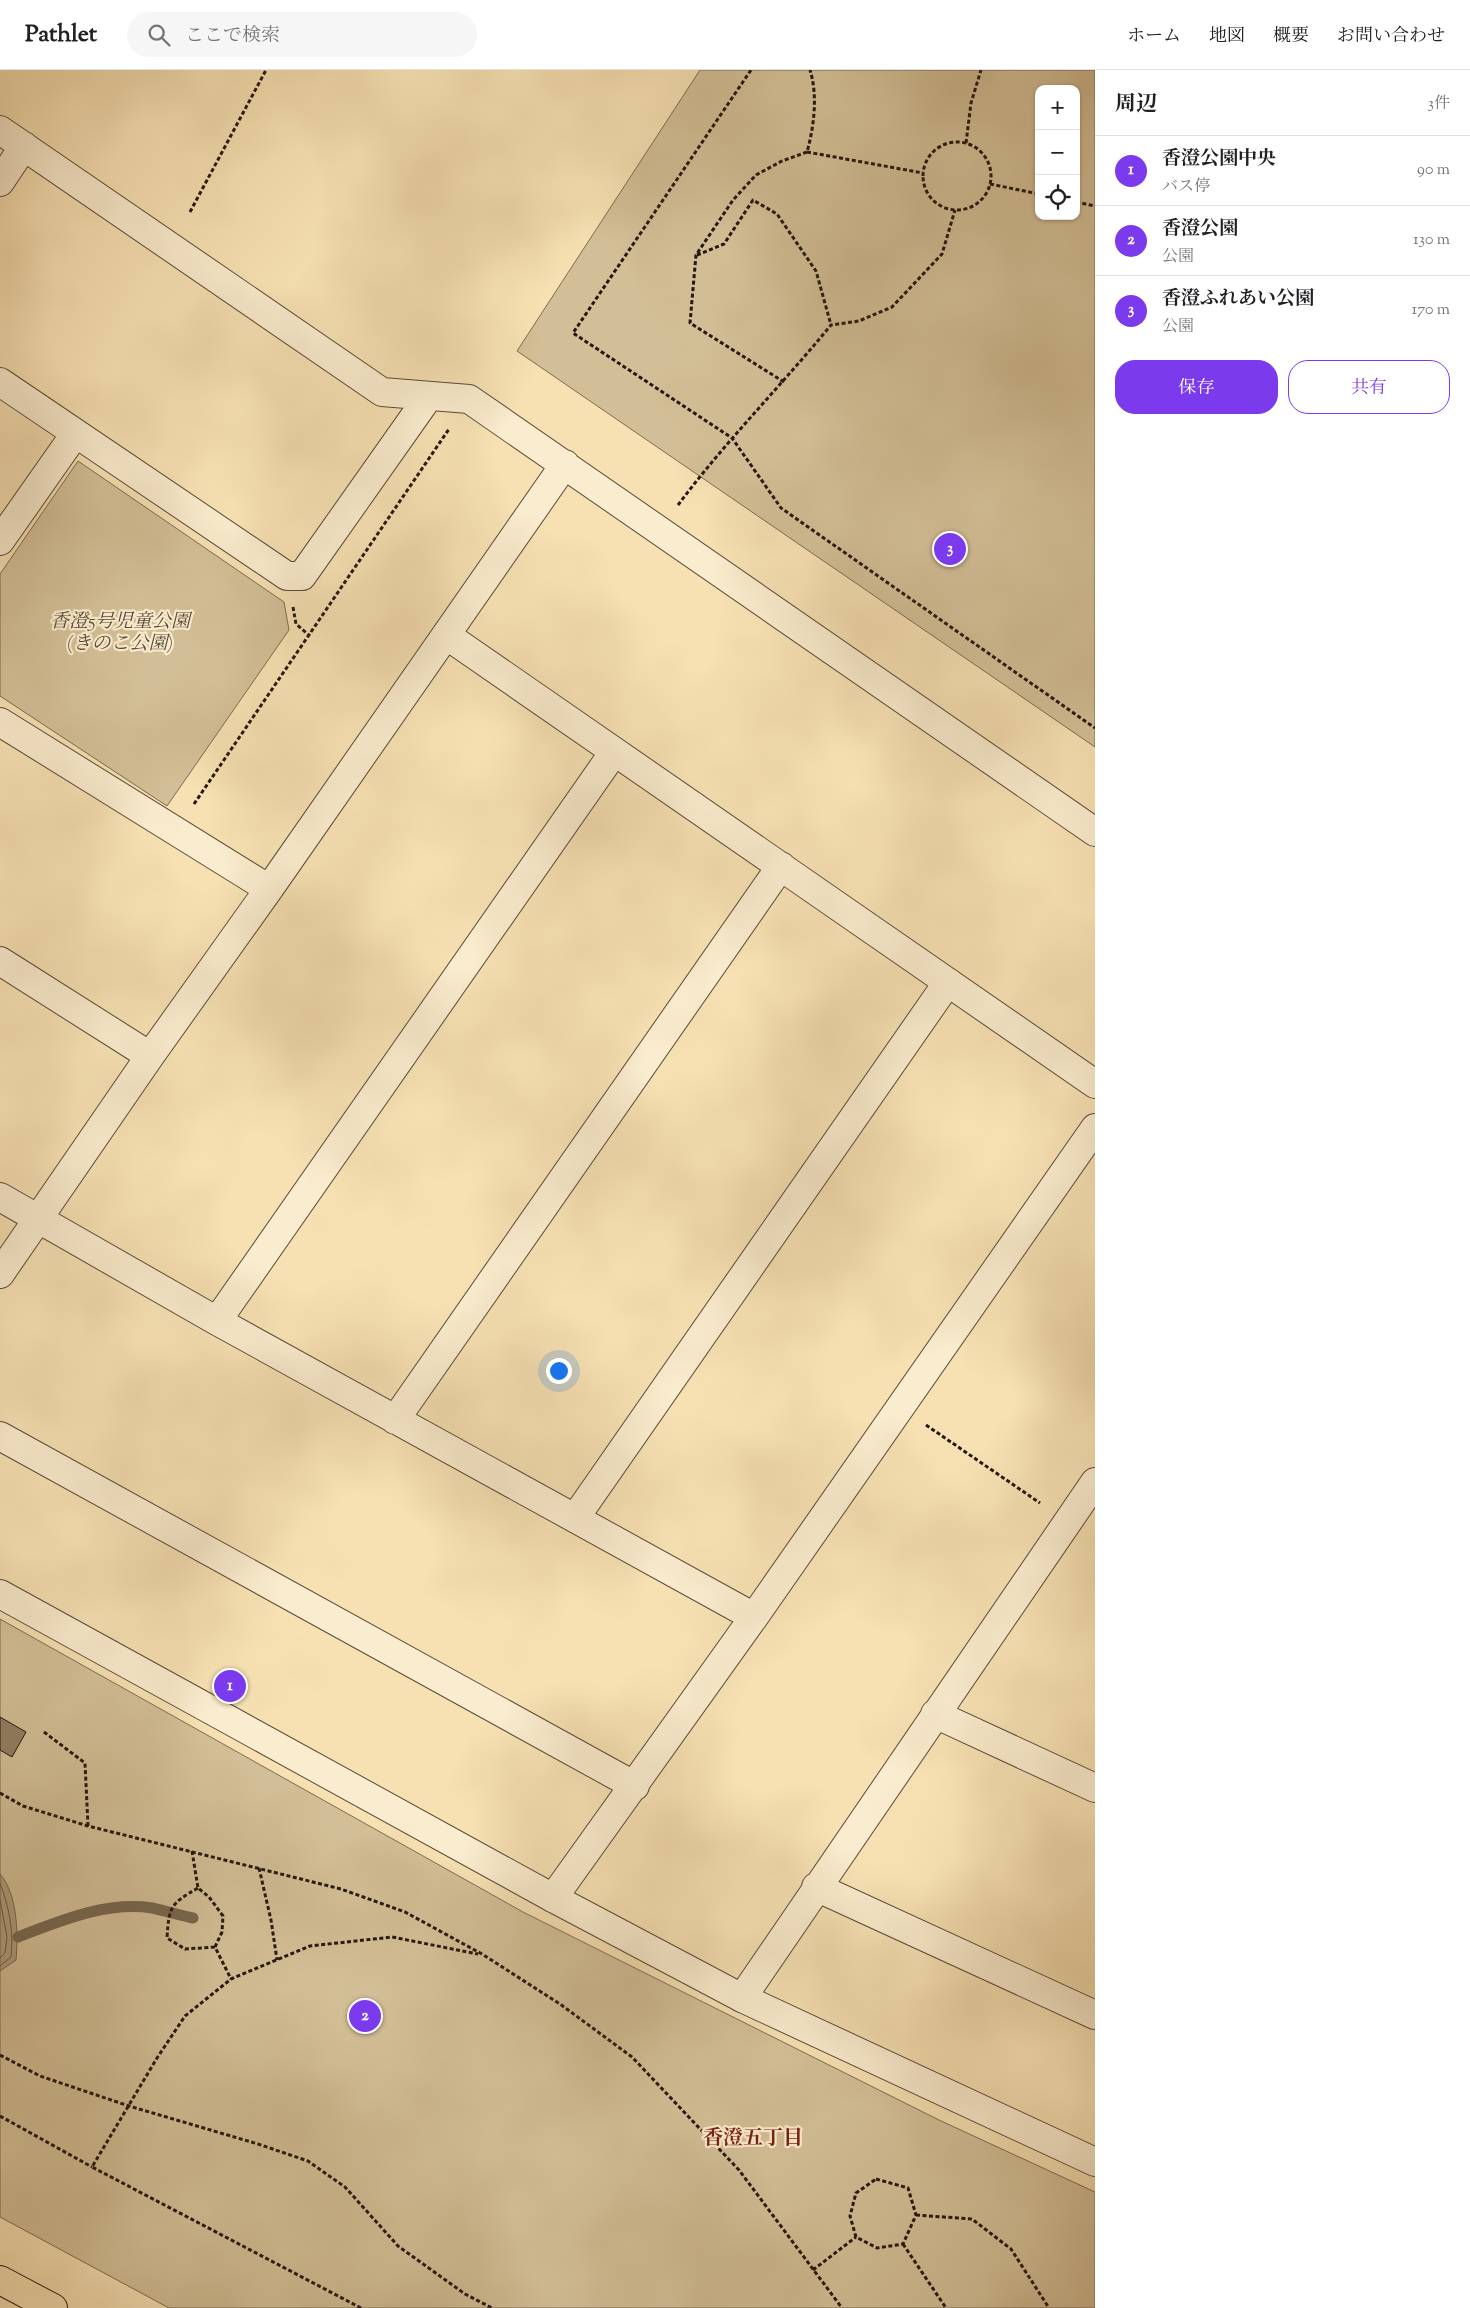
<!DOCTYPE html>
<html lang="ja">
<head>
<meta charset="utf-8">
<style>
  :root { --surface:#fff; --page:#f6f6f6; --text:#202124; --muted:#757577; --line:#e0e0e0; --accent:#7c3aed }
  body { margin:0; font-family:"Sorts Mill Goudy","Noto Serif JP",serif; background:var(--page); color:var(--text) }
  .controls { position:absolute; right:15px; top:15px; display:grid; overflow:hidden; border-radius:10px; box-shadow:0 1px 4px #0004 }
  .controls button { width:45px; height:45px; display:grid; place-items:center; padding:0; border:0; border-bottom:1px solid var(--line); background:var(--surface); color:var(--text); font:25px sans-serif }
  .you { position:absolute; left:558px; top:1300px; width:18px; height:18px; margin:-12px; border:4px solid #fff; border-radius:50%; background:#1a73e8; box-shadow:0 0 0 8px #1a73e833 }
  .badge { display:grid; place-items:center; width:32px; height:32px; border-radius:50%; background:var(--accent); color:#fff; font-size:16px; font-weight:700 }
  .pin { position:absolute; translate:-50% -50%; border:2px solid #fff; box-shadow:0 1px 5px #0006 }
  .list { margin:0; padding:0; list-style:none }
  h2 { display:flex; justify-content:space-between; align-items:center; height:65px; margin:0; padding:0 20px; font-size:21px }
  h2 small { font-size:16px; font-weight:400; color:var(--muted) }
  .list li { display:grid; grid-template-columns:32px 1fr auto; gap:15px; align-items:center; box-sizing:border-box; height:70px; padding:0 20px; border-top:1px solid var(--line) }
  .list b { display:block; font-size:19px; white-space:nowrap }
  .list p { margin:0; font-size:16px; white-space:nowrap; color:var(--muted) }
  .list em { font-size:16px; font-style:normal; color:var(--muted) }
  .actions { display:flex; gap:10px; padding:15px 20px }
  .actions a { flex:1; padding:11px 0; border:1px solid var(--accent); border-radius:20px; text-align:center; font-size:18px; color:var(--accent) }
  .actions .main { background:var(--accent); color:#fff }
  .icon { flex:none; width:28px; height:28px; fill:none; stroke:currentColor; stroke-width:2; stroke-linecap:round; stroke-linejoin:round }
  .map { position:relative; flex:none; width:1095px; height:2238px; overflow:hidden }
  header { display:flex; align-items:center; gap:30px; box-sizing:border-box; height:70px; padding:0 25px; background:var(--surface); border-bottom:1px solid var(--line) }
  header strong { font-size:24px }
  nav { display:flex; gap:28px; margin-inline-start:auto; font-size:18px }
  .search { width:350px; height:45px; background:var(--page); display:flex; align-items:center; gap:12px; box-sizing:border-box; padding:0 18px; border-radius:28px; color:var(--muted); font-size:19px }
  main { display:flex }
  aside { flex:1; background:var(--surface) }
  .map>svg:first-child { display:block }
  .green { fill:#d3bf97; stroke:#7c6b53; fill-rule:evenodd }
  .water { fill:#af9c7b; stroke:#776750 }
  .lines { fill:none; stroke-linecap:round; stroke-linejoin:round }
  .shore { stroke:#6a5a45; stroke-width:1 }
  .stream { stroke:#776750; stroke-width:11 }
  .building { fill:#928064; stroke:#24170f }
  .minor-casing { stroke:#594a38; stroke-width:30 }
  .tertiary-casing { stroke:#594a38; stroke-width:30 }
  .trunk-casing { stroke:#24170f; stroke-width:30 }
  .path { stroke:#24170f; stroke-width:3; stroke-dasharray:4 2.5; stroke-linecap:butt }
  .minor { stroke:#faecce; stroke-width:28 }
  .tertiary { stroke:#faecce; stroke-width:28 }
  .trunk { stroke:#f7e1b3; stroke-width:28 }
  .labels { text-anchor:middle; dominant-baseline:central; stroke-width:4.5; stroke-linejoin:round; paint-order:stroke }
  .park-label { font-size:19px; font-style:italic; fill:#594938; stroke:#faecce }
  .neighbourhood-label { font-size:20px; font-weight:bold; fill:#7a1f14; stroke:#faecce }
</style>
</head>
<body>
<header>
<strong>Pathlet</strong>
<div class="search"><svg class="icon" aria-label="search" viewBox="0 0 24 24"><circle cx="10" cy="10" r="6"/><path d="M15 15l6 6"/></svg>ここで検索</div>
<nav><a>ホーム</a><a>地図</a><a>概要</a><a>お問い合わせ</a></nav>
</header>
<main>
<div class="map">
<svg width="1095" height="2238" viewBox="0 0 1095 2238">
  <rect width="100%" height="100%" fill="#f7e1b3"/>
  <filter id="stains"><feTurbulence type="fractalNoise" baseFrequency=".004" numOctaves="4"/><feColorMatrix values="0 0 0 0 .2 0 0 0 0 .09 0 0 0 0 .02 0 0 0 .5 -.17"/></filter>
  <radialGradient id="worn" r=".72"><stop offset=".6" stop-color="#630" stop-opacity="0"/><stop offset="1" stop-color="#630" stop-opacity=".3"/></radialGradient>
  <path class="green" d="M700 0H1095V677L517 281ZM1039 19H1076V146H1039Z
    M78 391 284 532 289 560 167 736 0 626V504Z
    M0 1549 523 1842 939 2050 1095 2122V2238H169L0 2147Z"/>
  <path class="water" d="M0 1804C18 1825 18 1864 16 1890L0 1901Z"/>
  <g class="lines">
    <path class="shore" d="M0 1813C9 1838 14 1860 11 1887L0 1896
      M0 1830 7 1867 5 1883 0 1888"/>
    <path class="stream" d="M18 1867C60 1851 106 1831 152 1838 166 1841 179 1845 193 1848"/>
  </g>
  <path class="building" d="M0 1647 26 1662 12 1687 0 1680Z"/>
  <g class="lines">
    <g class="minor-casing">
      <path id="minor" d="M0 60 382 322 469 329 1095 762
        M0 112 24 76
        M0 312 287 506H302L429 326
        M0 471 75 364
        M446 565 1095 1014
        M0 652 269 819
        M0 891 150 986
        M0 1127 217 1251 754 1547
        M0 1204 150 986 269 819 565 394
        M217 1251 614 682
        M395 1350 781 796
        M0 1366 635 1716
        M575 1448 948 912
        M935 1644 1095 1718
        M816 1817 1095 1945
        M553 1828 754 1547 1095 1058
        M742 1928 1095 1412"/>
    </g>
    <g class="tertiary-casing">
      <path id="tertiary" d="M0 1524 553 1828 742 1928 1095 2092"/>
    </g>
    <g class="trunk-casing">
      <path id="trunk" d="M0 2210 53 2238"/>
    </g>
    <path class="path" d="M751 0 573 263 732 368 781 438 1095 658
      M923 106a34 34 0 1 1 68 0a34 34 0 1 1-68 0Z
      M966 73 971 33 981 0
      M807 82 923 103
      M990 114 1039 124
      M1076 132 1095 136
      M190 142 266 0
      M697 185 724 174 753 130 777 144 816 201 831 255
      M784 312 690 253 696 185 733 130 756 105 782 91 807 82C814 57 818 25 810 0
      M678 435C725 372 781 316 831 255L859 251 892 237 942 184 955 140
      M293 537 296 554 310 566
      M194 734 449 359
      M926 1355 1040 1433
      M44 1662 85 1693 88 1756
      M0 1723 23 1736 88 1756 341 1819 405 1842 482 1884 560 1934 632 1987 739 2100 842 2238
      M192 1781 198 1818 209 1827 223 1846 222 1862 215 1877 231 1909
      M259 1798 271 1850 277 1890
      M198 1818C170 1834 169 1837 167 1868L185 1879 215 1877
      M0 1985 40 2006 129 2036 258 2074 308 2091 345 2117 398 2176 465 2224 492 2238
      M0 2046 92 2097
      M876 2109 908 2118 916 2145 903 2174 877 2178 856 2167 850 2146 856 2123Z
      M916 2145 972 2149 1011 2179 1049 2238
      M903 2174 946 2238
      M813 2200 856 2167
      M361 2238 92 2097 157 1988 185 1946 231 1909 310 1876 392 1867 478 1884"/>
    <use href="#minor" class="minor"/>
    <use href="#tertiary" class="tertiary"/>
    <use href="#trunk" class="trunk"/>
  </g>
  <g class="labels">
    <g class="park-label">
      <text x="120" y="552">香澄5号児童公園<tspan x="120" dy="22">(きのこ公園)</tspan></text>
    </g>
    <g class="neighbourhood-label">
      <text x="753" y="2069">香澄五丁目</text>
    </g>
  </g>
  <rect width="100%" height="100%" filter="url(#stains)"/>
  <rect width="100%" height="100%" fill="url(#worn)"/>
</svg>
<div class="controls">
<button>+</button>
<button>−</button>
<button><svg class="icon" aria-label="locate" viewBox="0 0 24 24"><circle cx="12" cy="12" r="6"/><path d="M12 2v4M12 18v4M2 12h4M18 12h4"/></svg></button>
</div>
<div class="you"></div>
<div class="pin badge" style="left:230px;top:1616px">1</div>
<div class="pin badge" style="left:365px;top:1946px">2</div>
<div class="pin badge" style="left:950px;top:479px">3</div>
</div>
<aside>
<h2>周辺<small>3件</small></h2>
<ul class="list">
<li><span class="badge">1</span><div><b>香澄公園中央</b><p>バス停</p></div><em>90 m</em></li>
<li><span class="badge">2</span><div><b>香澄公園</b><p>公園</p></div><em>130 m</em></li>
<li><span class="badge">3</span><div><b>香澄ふれあい公園</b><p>公園</p></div><em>170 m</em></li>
</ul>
<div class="actions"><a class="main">保存</a><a>共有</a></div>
</aside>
</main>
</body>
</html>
